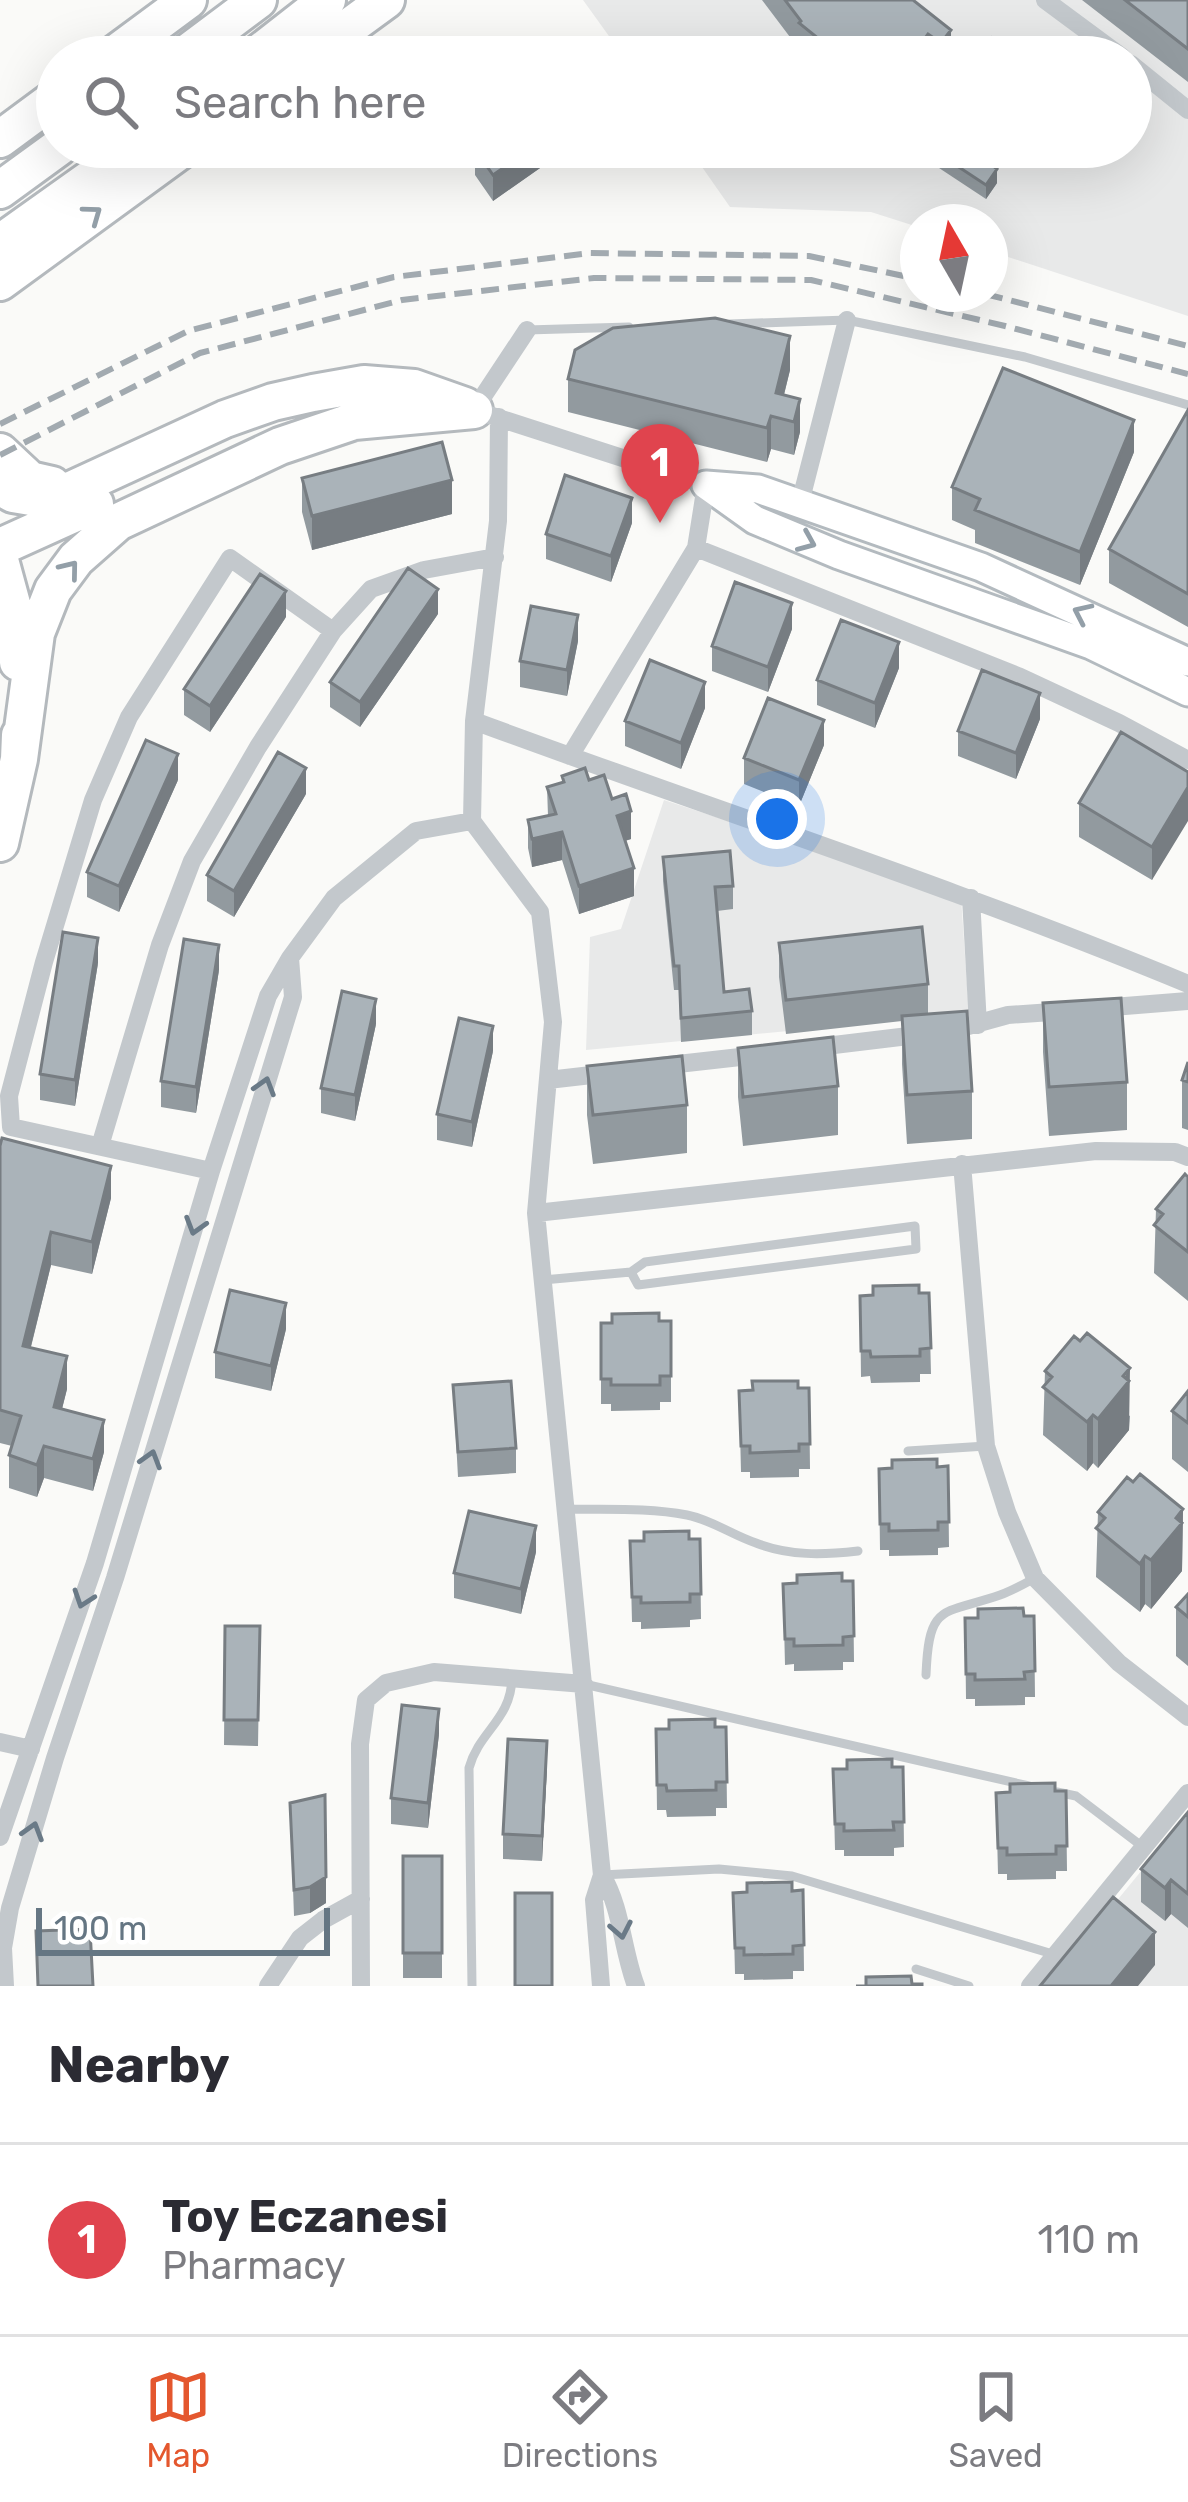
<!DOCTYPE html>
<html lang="en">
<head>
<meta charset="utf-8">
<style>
  :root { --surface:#fff; --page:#f2f2f3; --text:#2b2b33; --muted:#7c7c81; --line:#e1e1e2; --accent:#e4572e }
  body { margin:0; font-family:Rubik,sans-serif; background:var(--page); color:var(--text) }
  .compass { position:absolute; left:900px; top:204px; width:108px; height:108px; border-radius:50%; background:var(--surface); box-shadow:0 12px 48px #0002; rotate:351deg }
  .scale { position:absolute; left:36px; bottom:30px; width:294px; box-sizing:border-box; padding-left:12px; border:6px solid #657683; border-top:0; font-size:33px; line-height:42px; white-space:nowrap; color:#657683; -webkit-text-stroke:9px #fff; paint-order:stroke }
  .you { position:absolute; left:777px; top:819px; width:42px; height:42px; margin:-30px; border:9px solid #fff; border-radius:50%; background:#1a73e8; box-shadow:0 0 0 18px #1a73e833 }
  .badge { display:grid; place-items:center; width:78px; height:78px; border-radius:50%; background:var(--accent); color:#fff; font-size:39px; font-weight:700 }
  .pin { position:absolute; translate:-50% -99px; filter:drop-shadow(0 3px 6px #0008) }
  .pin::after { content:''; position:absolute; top:63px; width:42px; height:36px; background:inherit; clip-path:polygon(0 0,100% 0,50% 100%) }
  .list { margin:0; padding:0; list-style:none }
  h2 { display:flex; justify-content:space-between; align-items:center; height:156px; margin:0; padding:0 48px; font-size:51px }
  h2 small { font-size:39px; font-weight:400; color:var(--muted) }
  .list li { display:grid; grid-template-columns:78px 1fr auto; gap:36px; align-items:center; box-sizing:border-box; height:192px; padding:0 48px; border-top:3px solid var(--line) }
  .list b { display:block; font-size:45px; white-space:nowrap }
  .list p { margin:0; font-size:39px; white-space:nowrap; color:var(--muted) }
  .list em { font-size:39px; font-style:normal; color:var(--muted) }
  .icon { flex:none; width:66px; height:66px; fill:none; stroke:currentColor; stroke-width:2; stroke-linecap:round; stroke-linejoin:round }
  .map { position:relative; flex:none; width:1188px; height:1986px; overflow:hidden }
  .search { position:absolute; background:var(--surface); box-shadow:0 12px 48px #0002; left:36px; right:36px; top:36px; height:132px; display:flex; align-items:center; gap:30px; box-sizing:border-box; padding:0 42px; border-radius:66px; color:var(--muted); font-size:45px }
  .sheet { height:348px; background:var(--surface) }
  nav { display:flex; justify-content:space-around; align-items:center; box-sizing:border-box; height:168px; border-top:3px solid var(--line); background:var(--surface); font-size:33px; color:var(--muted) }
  nav a { display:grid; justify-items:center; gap:6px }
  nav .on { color:var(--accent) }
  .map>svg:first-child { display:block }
  .built { fill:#e8e9e9 }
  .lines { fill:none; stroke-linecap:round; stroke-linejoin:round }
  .secondary-casing { stroke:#b3babf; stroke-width:33 }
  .highway-casing { stroke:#b4b9bd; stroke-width:42 }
  .lane { stroke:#c3c8cc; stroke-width:9 }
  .street { stroke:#c3c8cc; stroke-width:18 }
  .secondary { stroke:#fff; stroke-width:27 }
  .highway { stroke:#fff; stroke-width:36 }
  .rail { stroke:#a2aab0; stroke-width:6; stroke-dasharray:18 9; stroke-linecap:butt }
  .wall { fill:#929a9f }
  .shaded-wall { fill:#777d82 }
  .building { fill:#aab3b9; stroke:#777d82; stroke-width:3 }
  .oneway { stroke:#939fa8 }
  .oneway2 { stroke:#6a7a87 }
</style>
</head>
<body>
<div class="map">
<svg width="1188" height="1986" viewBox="0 0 1188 1986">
  <rect width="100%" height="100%" fill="#fafaf8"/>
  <path class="built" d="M583 0H1188V316L990 251V222H918V227L871 212 730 207 688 147H1131V57H624Z
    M664 800 961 897 969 1014 586 1050 590 937 621 929Z
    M1188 1814V1986H1049L1110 1909Z"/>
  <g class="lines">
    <g class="secondary-casing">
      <path id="secondary" d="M706 485 755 520 839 555 1091 645 1188 692
        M706 485 758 489 981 567 1188 662"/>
    </g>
    <g class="highway-casing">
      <path id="highway" d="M111 57 188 0
        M182 57 258 0
        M254 57 327 0
        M308 57 386 0
        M0 139 57 97
        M0 190 59 147
        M0 243 135 147
        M0 282 185 147
        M0 452 30 480 52 485
        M0 486 13 494 49 500 225 419 273 402 313 393 364 384 414 388 465 406
        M0 547 95 504
        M0 560 15 615 18 662
        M19 759 36 633 53 590 76 559 118 522 280 446 354 421 474 410
        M0 843 19 759 20 735"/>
    </g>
    <path class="lane" d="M730 324 847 320 1025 357 1188 405
      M527 330 629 327
      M543 1280 631 1272 645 1262 915 1226 916 1249 638 1285 631 1272
      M908 1451 986 1446
      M564 1509C604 1510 647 1507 687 1515 712 1520 732 1535 756 1543 790 1556 822 1555 858 1551
      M926 1675C929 1602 942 1615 1000 1595 1012 1591 1024 1584 1035 1578
      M584 1684 1029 1786
      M1057 1792 1076 1796 1143 1847
      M602 1875 719 1869 792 1876 1056 1955
      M916 1969 969 1986
      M472 1986 469 1768C479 1731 511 1720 512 1678"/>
    <path class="street" d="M1045 0 1122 57
      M1131 64 1188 110
      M527 330 474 410 706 485 696 548 570 756
      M499 417 498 521 474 721 472 821 540 912 553 1022 536 1213 602 1875 594 1900 601 1986
      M800 503 847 320
      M696 548 1018 676 1119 723 1188 760
      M474 721C712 809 954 887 1188 984
      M971 898 978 1025
      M1100 1008 1188 1001
      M809 1048 950 1031 1008 1015 1066 1011
      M660 1066 758 1055
      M548 1080 609 1073
      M100 1146 160 945 192 861 258 747 333 631 371 589 424 570 495 557
      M962 1164 986 1446 1007 1512 1035 1578 1119 1663 1188 1717
      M211 1171 11 1127 9 1096 44 962 93 800 129 717 230 558 333 631
      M536 1213 1096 1151 1175 1152 1188 1157
      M0 1742 31 1749
      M0 1837 95 1563 211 1171 268 996 290 958 334 898 416 831 472 821
      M602 1875C622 1909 622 1949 636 1986
      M5 1986 3 1948 10 1908 55 1758 115 1578 293 997 290 958
      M268 1986 300 1938 323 1920 361 1899
      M361 1986 360 1744 366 1700 386 1683 434 1672 584 1684
      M1030 1986 1188 1793"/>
    <use href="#secondary" class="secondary"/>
    <use href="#highway" class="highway"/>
    <path class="rail" d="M985 294 1188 346
      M0 424 188 331 394 277 590 253 809 256 918 279
      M0 455 200 353 402 300 594 278 811 280 1005 326 1188 374"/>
  </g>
  <path class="wall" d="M762 0H913L951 57H805L799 53V49Z
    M1082 0H1188V82Z
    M560 147V154L493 201 475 175V149Z
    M936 152 997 183 986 199 936 166Z
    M790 370 784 395 800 432 794 455 771 449 767 462 568 412V379Z
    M1188 410V627L1109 583V549Z
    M1134 452 1080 585 975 543V530L952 520V487Z
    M302 478 452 514 312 550 302 512Z
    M632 523 611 582 546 559V534Z
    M438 614 360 727 330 707V682Z
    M286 617 210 732 184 715V689Z
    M792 629 768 692 712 671V646Z
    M578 641 567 696 520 687V661Z
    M899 668 875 728 817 705V680Z
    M705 708 681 769 625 746V721Z
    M1040 719 1016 779 958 756V731Z
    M824 745 799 806 744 784V758Z
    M1188 772 1152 880 1079 837V803Z
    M562 776 589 780 612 799 631 839 625 841 634 896 579 914 562 860 532 867 528 848V820L548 816 547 787 562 783Z
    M178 780 119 912 87 897V872Z
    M306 794 234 917 207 901V875Z
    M663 857 733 886V909L717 911 724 992 752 1011V1035L681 1042 679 990H674L663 881Z
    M779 943 928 984V1014L972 1091V1139L907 1144 902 1064V1021L786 1034 779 977Z
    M98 963 75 1106 40 1100V1074Z
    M219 970 196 1113 161 1107V1081Z
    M1043 1003 1127 1082V1130L1049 1136 1043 1052Z
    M376 1024 355 1121 321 1113V1088Z
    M738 1048 838 1086V1135L743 1146 738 1097Z
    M493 1051 472 1147 437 1140V1114Z
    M1188 1062V1130L1182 1128V1080Z
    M587 1066 687 1105V1153L593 1164 587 1115Z
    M0 1146 111 1198 92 1274 51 1265 31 1347 67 1389 62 1409 104 1452 93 1491 44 1478 37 1497 9 1488V1455L12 1446 0 1443Z
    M1188 1177V1301L1154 1273 1156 1209Z
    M929 1293 931 1374H920V1382L871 1383 870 1376 861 1377 860 1296Z
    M671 1321V1402H660V1410L611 1411V1404H601V1323Z
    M286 1329 271 1391 215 1378V1352Z
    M1045 1371 1130 1416 1129 1430 1098 1468 1093 1463 1087 1471 1043 1435Z
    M453 1385 516 1448V1473L458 1477Z
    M809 1388 810 1469H799V1477L750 1478V1472H741L739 1391Z
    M1188 1391V1472L1172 1459V1411Z
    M948 1466 949 1547 938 1548V1555L889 1556V1550H880L879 1469Z
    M1133 1482 1183 1509 1182 1571 1151 1609 1145 1604 1140 1612 1096 1577 1098 1512Z
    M700 1539 701 1619 690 1620V1627L641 1629V1622H632L630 1541Z
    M536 1552 521 1614 454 1598V1573Z
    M853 1581 854 1662H843V1670L794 1671V1664L785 1665 783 1584Z
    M1188 1594V1666L1176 1656V1607Z
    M1034 1616 1035 1697H1025V1705L975 1706V1699H966L965 1618Z
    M225 1626H260L258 1746 224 1745Z
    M726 1727 727 1808H716V1816L667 1817 666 1810H657L656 1729Z
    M439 1734 428 1828 391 1824V1798Z
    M547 1767 542 1861 503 1859V1834Z
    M903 1767 904 1847 894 1848V1856H844V1850H835L833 1769Z
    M1066 1791 1067 1871H1056V1879L1007 1880V1874H998L996 1793Z
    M290 1803 326 1903 310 1913 294 1916Z
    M1188 1812V1928L1171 1914 1165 1921 1141 1902V1869Z
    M403 1856H442V1978H403Z
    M803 1890 804 1971H793V1979L744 1980V1974H735L733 1893Z"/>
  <path class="shaded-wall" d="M951 30V57H941V43Z
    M928 34V57H911Z
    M534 147H560V154L493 201V175Z
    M997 169V183L986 199V185Z
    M790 336V370L778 418 776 393Z
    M800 399V432L794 455V422Z
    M771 416V449L767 462V428Z
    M1134 420V452L1080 585V552Z
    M452 480V514L312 550V516Z
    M632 498V523L611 582V556Z
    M438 589V614L360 727V702Z
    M286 591V617L210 732V706Z
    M792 603V629L768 692V667Z
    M578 615V641L567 696V670Z
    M899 642V668L875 728V703Z
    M705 682V708L681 769V743Z
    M1040 693V719L1016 779V753Z
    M824 720V745L799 806V780Z
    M178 754V780L119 912V886Z
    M306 768V794L234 917V891Z
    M1188 787V821L1152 880V847Z
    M631 811V839L617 843V816Z
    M562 832V860L532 867V839Z
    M634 868V896L579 914V886Z
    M98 938V963L75 1106V1080Z
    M219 945V970L196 1113V1087Z
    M376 999V1024L355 1121V1095Z
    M493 1026V1051L472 1147V1122Z
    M111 1166V1198L92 1274V1242Z
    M51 1232V1265L23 1378V1346Z
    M286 1303V1329L271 1391V1366Z
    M67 1356V1389L54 1440V1407Z
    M1130 1368 1129 1430 1098 1468V1419Z
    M1093 1415V1463L1087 1471V1422Z
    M104 1420V1452L93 1491V1459Z
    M44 1446V1478L37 1497V1465Z
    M1183 1509 1182 1571 1151 1609V1560Z
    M536 1526V1552L521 1614V1589Z
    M1145 1556V1604L1140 1612V1564Z
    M439 1709V1734L428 1828V1803Z
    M547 1741V1767L542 1861V1836Z
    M326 1877V1903L310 1913V1887Z
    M1171 1880V1914L1165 1921V1888Z
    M1155 1932V1965L1138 1986H1111Z"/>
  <path class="building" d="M785 0H913L951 30 941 43 928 34 911 57H822L814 46 819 39 799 23 801 21Z
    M1125 0H1188V49Z
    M992 38 1007 50 1002 57H978Z
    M674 42 684 57H652Z
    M479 147H534L493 175 475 149Z
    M939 147H969L997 169 986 185 936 152Z
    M715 318 790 336 776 393 800 399 794 422 771 416 767 428 568 379 575 350 613 328Z
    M1003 368 1134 420 1080 552 975 510 980 499 952 487Z
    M1188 410V594L1109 549Z
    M442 442 452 480 312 516 302 478Z
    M565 475 632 498 611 556 546 534Z
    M408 568 438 589 360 702 330 682Z
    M260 574 286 591 210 706 184 689Z
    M735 582 792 603 768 667 712 646Z
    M531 606 578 615 567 670 520 661Z
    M841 620 899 642 875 703 817 680Z
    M650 660 705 682 681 743 625 721Z
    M982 670 1040 693 1016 753 958 731Z
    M768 698 824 720 799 780 744 758Z
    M1121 732 1188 772V787L1152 847 1079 803Z
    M146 740 178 754 119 886 87 872Z
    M278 752 306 768 234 891 207 875Z
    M585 768 589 780 604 775 612 799 626 794 631 811 617 816 634 868 579 886 562 832 532 839 528 820 556 814 547 787 564 782 562 776Z
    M730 851 733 886 715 887 724 992 749 989 752 1011 681 1018 679 966H674L663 857Z
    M922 927 928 984 786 1000 779 943Z
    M63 932 98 938 75 1080 40 1074Z
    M184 939 219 945 196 1087 161 1081Z
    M342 991 376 999 355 1095 321 1088Z
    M1121 998 1127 1082 1049 1087 1043 1003Z
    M967 1011 972 1091 907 1095 902 1016Z
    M459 1018 493 1026 472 1122 437 1114Z
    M833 1037 838 1086 743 1097 738 1048Z
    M682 1056 687 1105 593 1115 587 1066Z
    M1188 1062V1082L1182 1080Z
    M2 1138 111 1166 92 1242 51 1232 23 1346 67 1356 54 1407 104 1420 93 1459 44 1446 37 1465 9 1455 21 1416 0 1410V1146Z
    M1185 1174 1188 1177V1252L1154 1225 1163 1214 1156 1209Z
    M919 1285V1293H929L931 1348 920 1349V1356L871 1357 870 1351H861L860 1296 873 1295V1286Z
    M230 1290 286 1303 271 1366 215 1352Z
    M659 1313V1321H671V1376H660V1385H611V1379H601V1323H612V1314Z
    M1087 1333 1130 1368 1123 1376 1129 1381 1098 1419 1093 1415 1087 1422 1043 1387 1052 1377 1045 1371 1074 1336 1080 1341Z
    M511 1381 516 1448 458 1452 453 1385Z
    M752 1381H798V1388H809L810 1444H799V1451L750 1453V1446H741L739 1391 753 1390Z
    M1188 1391V1423L1172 1411Z
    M937 1459V1467L948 1466 949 1522H938V1530L889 1531V1524H880L879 1469 892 1468V1460Z
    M1140 1474 1183 1509 1176 1518 1182 1523 1151 1560 1145 1556 1140 1564 1096 1528 1105 1518 1098 1512 1127 1477 1133 1482Z
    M469 1511 536 1526 521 1589 454 1573Z
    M689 1531V1539H700L701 1594H690V1602L641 1603V1597H632L630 1541H644V1532Z
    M842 1573V1581H853L854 1636 843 1637V1645L794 1646V1639H785L783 1584 797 1583V1575Z
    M1188 1594V1617L1176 1607Z
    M1023 1608 1024 1616H1034L1035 1671 1024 1672 1025 1679 975 1680V1674H966L965 1618H978V1609Z
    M225 1626H260L258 1720H224Z
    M402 1705 439 1709 428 1803 391 1798Z
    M715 1719V1727H726L727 1782H716V1790L667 1791 666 1785H657L656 1729H669V1720Z
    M508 1739 547 1741 542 1836 503 1834Z
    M892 1759V1767H903L904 1822H893L894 1830 844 1831V1824H835L833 1769H847V1760Z
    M1055 1783V1791H1066L1067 1846H1056V1854L1007 1855V1848H998L996 1793 1010 1792V1784Z
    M325 1795 326 1877 310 1887 294 1890 290 1803Z
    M1188 1812V1894L1171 1880 1165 1888 1141 1869Z
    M403 1856H442V1953H403Z
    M792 1882V1891L803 1890 804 1945 793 1946V1954L744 1955V1948H735L733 1893 747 1892V1883Z
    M515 1893H552V1986H515Z
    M1113 1897 1155 1932 1111 1986H1040Z
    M90 1929 93 1986H38L36 1931Z
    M911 1976 912 1984H922V1986H856H866V1977Z"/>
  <defs><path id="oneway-chevron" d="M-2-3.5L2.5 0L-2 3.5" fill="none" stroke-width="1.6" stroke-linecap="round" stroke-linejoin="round" transform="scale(3)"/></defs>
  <g class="oneway">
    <use href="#oneway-chevron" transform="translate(93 214) rotate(-36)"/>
    <use href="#oneway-chevron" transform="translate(807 542) rotate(23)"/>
    <use href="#oneway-chevron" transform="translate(70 569) rotate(-51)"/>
    <use href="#oneway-chevron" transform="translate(1082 613) rotate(-155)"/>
  </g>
  <g class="oneway2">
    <use href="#oneway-chevron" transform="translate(265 1086) rotate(-73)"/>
    <use href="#oneway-chevron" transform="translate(195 1226) rotate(107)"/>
    <use href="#oneway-chevron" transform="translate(151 1459) rotate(-73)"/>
    <use href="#oneway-chevron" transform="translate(83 1599) rotate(109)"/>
    <use href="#oneway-chevron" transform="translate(33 1831) rotate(-73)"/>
    <use href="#oneway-chevron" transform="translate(621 1930) rotate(79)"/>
  </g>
</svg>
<svg class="compass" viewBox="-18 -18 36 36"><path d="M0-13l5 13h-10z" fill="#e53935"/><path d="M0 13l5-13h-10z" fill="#7c7c81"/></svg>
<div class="scale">100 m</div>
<div class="you"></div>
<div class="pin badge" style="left:660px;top:523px;background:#e0444e">1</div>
<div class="search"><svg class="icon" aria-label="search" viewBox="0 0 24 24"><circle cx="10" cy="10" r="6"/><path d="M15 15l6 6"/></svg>Search here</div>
</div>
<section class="sheet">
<h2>Nearby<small></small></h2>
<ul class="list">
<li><span class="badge" style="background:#e0444e">1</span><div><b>Toy Eczanesi</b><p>Pharmacy</p></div><em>110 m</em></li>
</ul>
</section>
<nav>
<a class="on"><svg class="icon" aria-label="map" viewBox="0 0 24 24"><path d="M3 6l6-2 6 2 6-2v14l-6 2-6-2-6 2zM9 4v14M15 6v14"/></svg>Map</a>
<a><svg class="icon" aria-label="directions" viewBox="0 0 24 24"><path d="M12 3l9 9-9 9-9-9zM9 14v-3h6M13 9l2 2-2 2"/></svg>Directions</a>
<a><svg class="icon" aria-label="saved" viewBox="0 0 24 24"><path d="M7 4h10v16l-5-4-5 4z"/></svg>Saved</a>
</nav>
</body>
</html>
